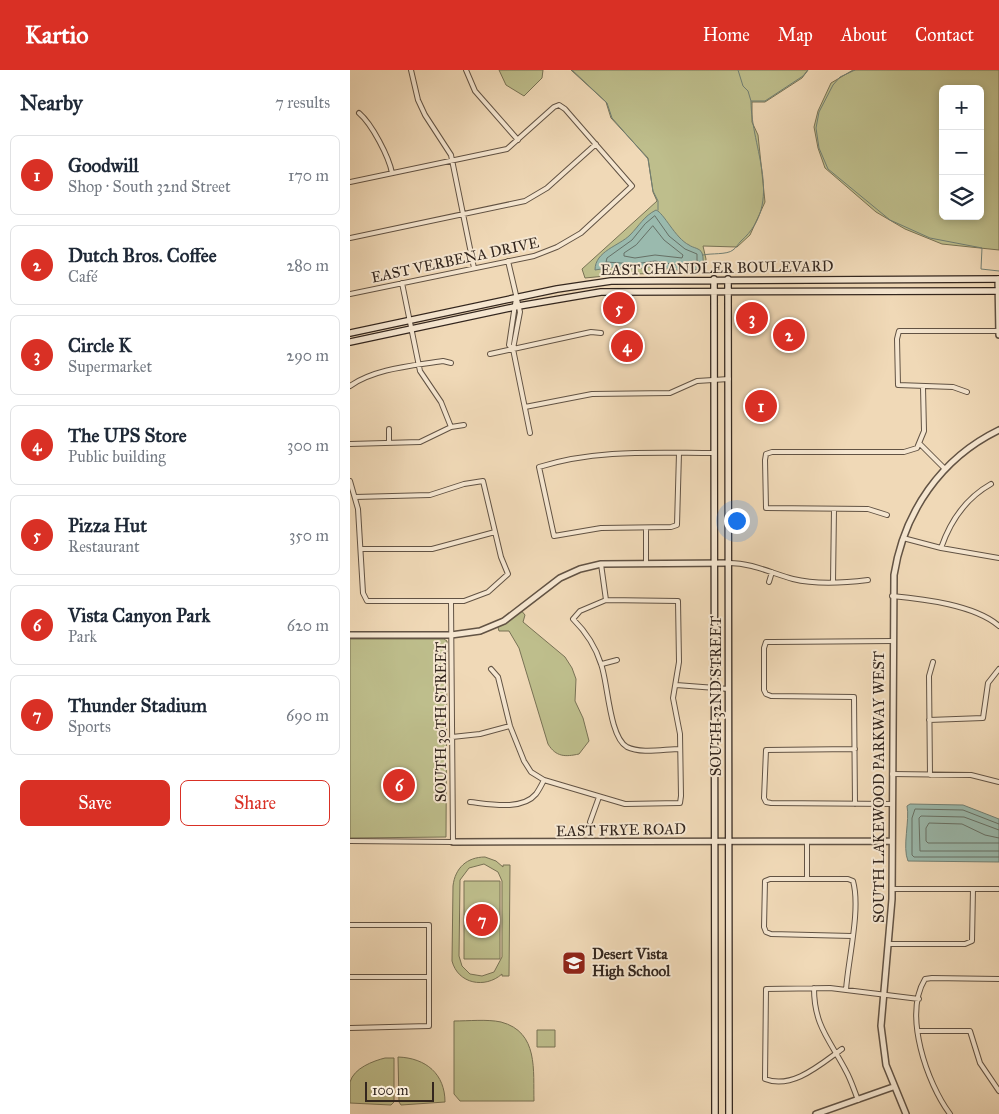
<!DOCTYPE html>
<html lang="en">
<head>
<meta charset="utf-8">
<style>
  :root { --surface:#fff; --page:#f2f2f3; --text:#1f2937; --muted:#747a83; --line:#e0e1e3; --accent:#d93025 }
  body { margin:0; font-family:"IM FELL Great Primer",serif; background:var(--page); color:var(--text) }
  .controls { position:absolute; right:15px; top:15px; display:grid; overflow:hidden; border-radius:8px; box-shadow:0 2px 8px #0003 }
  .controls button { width:45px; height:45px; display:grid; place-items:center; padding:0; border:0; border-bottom:1px solid var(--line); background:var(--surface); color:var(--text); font:25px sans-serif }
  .scale { position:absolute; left:15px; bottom:12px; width:69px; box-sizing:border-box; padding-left:5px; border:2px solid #33261e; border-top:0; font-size:14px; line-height:18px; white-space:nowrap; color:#33261e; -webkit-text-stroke:4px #f5e6d0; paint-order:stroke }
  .you { position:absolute; left:386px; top:450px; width:18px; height:18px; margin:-12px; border:4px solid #fff; border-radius:50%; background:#1a73e8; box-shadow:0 0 0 8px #1a73e833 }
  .badge { display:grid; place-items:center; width:32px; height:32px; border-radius:50%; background:var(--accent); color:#fff; font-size:16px; font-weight:700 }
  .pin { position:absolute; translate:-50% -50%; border:2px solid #fff; box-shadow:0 1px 5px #0006 }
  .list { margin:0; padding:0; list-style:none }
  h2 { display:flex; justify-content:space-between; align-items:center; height:65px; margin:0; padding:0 20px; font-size:21px }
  h2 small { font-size:16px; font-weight:400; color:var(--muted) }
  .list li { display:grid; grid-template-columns:32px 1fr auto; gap:15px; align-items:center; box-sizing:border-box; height:80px; margin:0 10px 10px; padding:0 10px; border:1px solid var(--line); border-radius:8px }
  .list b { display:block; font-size:19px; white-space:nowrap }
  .list p { margin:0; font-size:16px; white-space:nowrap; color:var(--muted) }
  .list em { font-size:16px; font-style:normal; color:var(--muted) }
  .actions { display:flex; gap:10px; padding:15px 20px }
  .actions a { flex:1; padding:11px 0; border:1px solid var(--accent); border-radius:8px; text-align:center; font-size:18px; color:var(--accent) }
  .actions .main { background:var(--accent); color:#fff }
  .icon { flex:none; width:28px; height:28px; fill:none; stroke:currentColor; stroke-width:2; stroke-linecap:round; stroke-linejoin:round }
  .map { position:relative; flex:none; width:649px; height:1044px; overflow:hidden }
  header { display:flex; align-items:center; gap:30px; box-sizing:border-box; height:70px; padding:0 25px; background:var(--accent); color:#fff }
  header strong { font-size:24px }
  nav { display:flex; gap:28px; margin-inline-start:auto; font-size:18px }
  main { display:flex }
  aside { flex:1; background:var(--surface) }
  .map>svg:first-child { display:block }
  .green { fill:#bebe8c; stroke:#787255; fill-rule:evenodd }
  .water { fill:#9abaae; stroke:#717f74 }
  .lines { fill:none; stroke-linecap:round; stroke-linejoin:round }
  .shore { stroke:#667066; stroke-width:1 }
  .stream { stroke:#717f74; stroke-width:1 }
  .minor-casing { stroke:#625344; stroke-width:6 }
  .tertiary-casing { stroke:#625344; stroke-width:8 }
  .secondary-casing { stroke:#33261e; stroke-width:8 }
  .minor { stroke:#f5e6d0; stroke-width:4 }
  .tertiary { stroke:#f5e6d0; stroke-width:5 }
  .secondary { stroke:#f5e6d0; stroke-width:5.5 }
  .labels { text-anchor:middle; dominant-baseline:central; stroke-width:4; stroke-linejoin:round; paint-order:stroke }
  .street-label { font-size:15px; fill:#33261e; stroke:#f5e6d0 }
  .poi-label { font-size:15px; font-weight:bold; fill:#33261e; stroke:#f5e6d0; text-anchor:start }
</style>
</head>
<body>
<header>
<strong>Kartio</strong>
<nav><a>Home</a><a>Map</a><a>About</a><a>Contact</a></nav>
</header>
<main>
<aside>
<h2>Nearby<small>7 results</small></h2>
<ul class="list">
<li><span class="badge">1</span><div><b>Goodwill</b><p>Shop · South 32nd Street</p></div><em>170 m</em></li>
<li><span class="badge">2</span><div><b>Dutch Bros. Coffee</b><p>Café</p></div><em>280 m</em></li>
<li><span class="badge">3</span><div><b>Circle K</b><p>Supermarket</p></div><em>290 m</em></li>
<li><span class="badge">4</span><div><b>The UPS Store</b><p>Public building</p></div><em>300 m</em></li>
<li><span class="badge">5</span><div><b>Pizza Hut</b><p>Restaurant</p></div><em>350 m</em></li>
<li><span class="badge">6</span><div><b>Vista Canyon Park</b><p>Park</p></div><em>620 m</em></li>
<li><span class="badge">7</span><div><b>Thunder Stadium</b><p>Sports</p></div><em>690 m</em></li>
</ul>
<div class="actions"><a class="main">Save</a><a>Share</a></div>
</aside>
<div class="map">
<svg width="649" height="1044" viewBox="0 0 649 1044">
  <rect width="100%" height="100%" fill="#f0d9b7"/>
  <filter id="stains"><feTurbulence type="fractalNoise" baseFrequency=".004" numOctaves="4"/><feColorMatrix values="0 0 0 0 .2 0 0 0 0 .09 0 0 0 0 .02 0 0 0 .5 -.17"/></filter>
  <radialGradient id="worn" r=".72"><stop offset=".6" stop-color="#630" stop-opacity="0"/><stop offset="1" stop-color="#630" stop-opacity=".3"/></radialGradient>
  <path class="green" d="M149 0H193L192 8 174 26 156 15Z
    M221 0H458L452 8 415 32H402V52L408 65 415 132 400 165 387 177 353 176 356 189 355 203 276 204 235 208 232 199 307 131 303 122 298 88 261 48 256 32Z
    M503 0H649V180L592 174 555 159 526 142 475 98 468 78 464 57 468 41 481 13ZM593 19H630V146H593Z
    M170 539 175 545 173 552 215 587 222 598 226 609 225 631 233 648 239 671 229 684C215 687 206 687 198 674L169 578 159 561H149L147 554Z
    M0 569H94L97 571 96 767 0 768Z
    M135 787 146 791 153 797V795H160L159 906H152V904C135 919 108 914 102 891L103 816C105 798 117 787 135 787ZM134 794 148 802 152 811V887L144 902 132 906 120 904 112 896 109 886 110 810 119 798Z
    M114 811H150V889H114Z
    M104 951C119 951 137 949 151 952 189 962 183 1001 184 1031H110L104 1024Z
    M187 960H205V977H187Z
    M48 987C76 988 95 1004 95 1032L51 1035 49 1032Z
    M35 988H44V1032L41 1035 0 1033C0 1027 0 1018 0 1012 4 998 23 991 35 988Z"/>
  <path class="water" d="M306 140C314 143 325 168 339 175 343 178 350 178 352 183 354 188 353 194 352 199L332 201 305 196 285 199 264 197 245 200C245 181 269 176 280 165 289 156 294 146 306 140Z
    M560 734 613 735 649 749V792L558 791C552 777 560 750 557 736Z"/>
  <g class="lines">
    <path class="shore" d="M305 146 319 166 335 179 347 184V194L333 196 305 191 285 194 256 192 257 188 282 170 295 154Z
      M303 156 314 170 333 185 332 188 305 185 285 188 274 186V183L286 175Z
      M649 754 613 740 565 739 562 748V785L564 787H649
      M649 760 614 747 571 746 569 748 570 781H649
      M649 768 635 765 612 754 579 753 576 758V771L578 773H649"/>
    <path class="stream" d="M222 0 257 33 262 48 298 89 303 121 308 131V140
      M388 0 393 16 398 21 401 31
      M505 0 490 7 483 15 469 42 466 58 469 78 478 99 540 150 580 168 632 178 631 199 649 201
      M353 185C361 183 377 185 383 180 386 178 388 174 391 171 435 132 401 79 401 31H415L453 6 458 0"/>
    <g class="minor-casing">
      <path id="minor" d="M61 0 68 30 75 45 101 85 124 198
        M116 0 125 21 168 70
        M9 43C22 54 39 87 42 103
        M0 112 157 79 204 37 209 35 215 39 282 116 231 163 207 177 184 186 0 224
        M0 168 175 131 197 118 246 74
        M158 191 170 242 163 279
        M52 213 70 301 91 332 101 357
        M166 228 159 275 163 279 180 363
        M140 284 241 262 251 263
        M0 316C26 298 63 296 93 291L101 293
        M617 322 603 317 548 315 547 269 549 261H649
        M175 337 242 324 320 323 347 311 379 309
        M39 373V359
        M0 374 70 372 101 357 114 355
        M570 374 595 399
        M329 383 327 455 321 457 251 458 204 466 189 397C246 379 305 383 364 383
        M0 411 8 439 13 523 17 531H114L138 522 158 504 151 487 133 411 114 414 80 425 5 427
        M537 445 518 439 416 438 415 390 416 384 422 382H554L567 378 574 361 573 317
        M296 458V493
        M553 468 591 478 649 488
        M591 478C600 452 616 428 641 414
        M11 479H82L145 462
        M379 493C402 493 421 503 443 509 467 515 494 513 518 510
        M251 494 256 530
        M419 512 422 502
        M483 512 484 439
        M542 526C574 529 625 535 649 556
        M252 594 267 590
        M141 599 148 607 160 656 174 691 181 702 194 710 275 734 330 733 331 726 330 664 323 628 329 592 328 531 256 530 230 541 223 549C235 561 246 578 251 594 258 612 259 667 277 677 291 684 315 679 330 679
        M326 615 379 619
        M579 650 633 648 638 613 649 599
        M102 667 130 664 160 656
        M505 679 416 680 414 728 416 732 421 733 542 734
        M542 704 621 705 649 712
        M580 705 579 606 583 592
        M120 732C139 734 172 741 186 724 189 720 192 714 194 710
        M505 734 504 627 421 626 416 624 414 620V578L416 572H423L542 571
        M240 752 249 727
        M0 771 103 772 101 532
        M457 771V809
        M542 819H648
        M0 855H79V956L0 958
        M539 874H615L622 871 623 819
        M0 907H79
        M464 918C464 956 480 970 496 1001 501 1010 504 1020 508 1030
        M496 920C498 890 511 839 503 811L498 809H420L415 811 414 857 416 862 421 864 502 866
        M568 961H620L630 993 649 1021
        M492 979C471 994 442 1020 415 1009L416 919 480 918 569 929
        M600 1044C577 1013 553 945 575 909L582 908 649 909"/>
    </g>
    <g class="tertiary-casing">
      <path id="tertiary" d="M648 209 649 265
        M0 565H101L130 561 154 551 210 508 230 499 251 494 379 493
        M103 772 542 771
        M466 1044 543 1017
        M556 1044 536 995 531 956 542 829 544 505C554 442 591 388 649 360"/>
    </g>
    <g class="secondary-casing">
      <path id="secondary" d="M364 209 365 1044
        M378 209 379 1044
        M0 263 207 219 261 211 649 209
        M0 272 169 236 251 222 649 221"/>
    </g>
    <use href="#minor" class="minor"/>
    <use href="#tertiary" class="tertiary"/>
    <use href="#secondary" class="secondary"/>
  </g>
  <defs>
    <g id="school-square" transform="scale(1.25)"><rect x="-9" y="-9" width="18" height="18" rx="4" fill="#8f2418" stroke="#f5e6d0"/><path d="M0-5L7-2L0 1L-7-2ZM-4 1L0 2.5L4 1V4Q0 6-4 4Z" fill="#fff"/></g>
  </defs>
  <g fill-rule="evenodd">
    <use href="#school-square" x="224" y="893"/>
  </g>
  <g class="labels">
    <g class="street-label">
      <text transform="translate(105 190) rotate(-12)">EAST VERBENA DRIVE</text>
      <text transform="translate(367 198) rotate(-1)">EAST CHANDLER BOULEVARD</text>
      <text transform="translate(366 626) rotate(-90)">SOUTH 32ND STREET</text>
      <text transform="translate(91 652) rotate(-90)">SOUTH 30TH STREET</text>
      <text transform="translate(529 717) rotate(-90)">SOUTH LAKEWOOD PARKWAY WEST</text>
      <text transform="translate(271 760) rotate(-1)">EAST FRYE ROAD</text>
    </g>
    <g class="poi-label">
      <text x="242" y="884">Desert Vista<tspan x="242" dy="17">High School</tspan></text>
    </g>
  </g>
  <rect width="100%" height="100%" filter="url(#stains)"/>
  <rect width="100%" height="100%" fill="url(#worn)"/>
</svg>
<div class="controls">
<button>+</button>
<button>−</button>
<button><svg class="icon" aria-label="layers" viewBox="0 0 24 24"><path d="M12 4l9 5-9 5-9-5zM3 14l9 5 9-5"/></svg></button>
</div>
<div class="scale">100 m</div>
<div class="you"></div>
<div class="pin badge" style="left:411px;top:336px">1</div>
<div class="pin badge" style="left:439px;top:265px">2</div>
<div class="pin badge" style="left:402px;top:248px">3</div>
<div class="pin badge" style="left:277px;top:276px">4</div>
<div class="pin badge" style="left:269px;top:238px">5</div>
<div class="pin badge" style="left:49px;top:715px">6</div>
<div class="pin badge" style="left:132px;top:850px">7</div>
</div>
</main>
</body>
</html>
